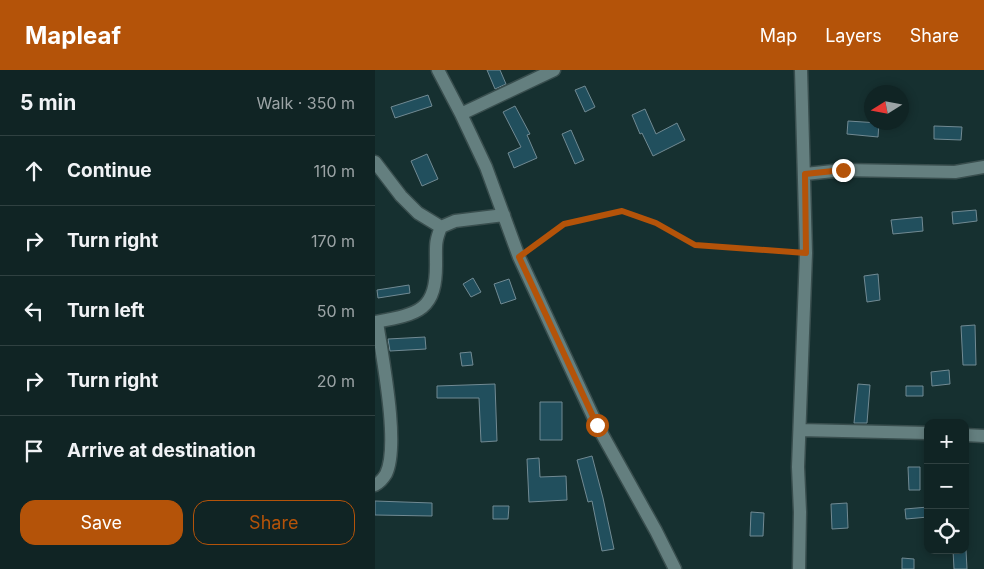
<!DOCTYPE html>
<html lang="en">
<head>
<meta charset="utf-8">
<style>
  :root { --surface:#102424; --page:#192c2c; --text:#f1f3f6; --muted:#9ca4a6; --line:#304141; --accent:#b45309 }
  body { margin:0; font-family:Inter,sans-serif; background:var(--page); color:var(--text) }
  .controls { position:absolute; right:15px; bottom:15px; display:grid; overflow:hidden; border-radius:10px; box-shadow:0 2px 8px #0003 }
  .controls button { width:45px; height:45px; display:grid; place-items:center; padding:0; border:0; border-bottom:1px solid var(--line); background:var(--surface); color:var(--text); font:25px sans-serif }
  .compass { position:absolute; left:489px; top:15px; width:45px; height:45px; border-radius:50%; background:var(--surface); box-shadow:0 2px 8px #0003; rotate:259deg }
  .stop { position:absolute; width:15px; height:15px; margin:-11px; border:4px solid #b45309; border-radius:50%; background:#fff }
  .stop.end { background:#b45309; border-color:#fff; box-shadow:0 1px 5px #0008 }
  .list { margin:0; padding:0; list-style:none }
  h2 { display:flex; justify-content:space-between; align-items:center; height:65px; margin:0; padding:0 20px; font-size:21px }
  h2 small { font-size:16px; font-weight:400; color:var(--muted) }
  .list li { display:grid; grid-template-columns:32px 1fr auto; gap:15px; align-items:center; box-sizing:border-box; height:70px; padding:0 20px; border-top:1px solid var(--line) }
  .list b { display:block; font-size:19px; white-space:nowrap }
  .list em { font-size:16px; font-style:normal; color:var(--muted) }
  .actions { display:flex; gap:10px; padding:15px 20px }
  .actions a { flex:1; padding:11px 0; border:1px solid var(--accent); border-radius:15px; text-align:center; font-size:18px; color:var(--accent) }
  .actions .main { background:var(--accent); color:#fff }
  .icon { flex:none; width:28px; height:28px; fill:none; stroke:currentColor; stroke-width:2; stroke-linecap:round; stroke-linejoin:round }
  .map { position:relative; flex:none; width:609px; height:499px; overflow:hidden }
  header { display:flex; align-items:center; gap:30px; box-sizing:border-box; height:70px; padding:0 25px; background:var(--accent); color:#fff }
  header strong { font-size:24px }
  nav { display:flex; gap:28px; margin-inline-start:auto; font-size:18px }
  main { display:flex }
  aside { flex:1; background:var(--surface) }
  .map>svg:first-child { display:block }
  .building { fill:#214f5d; stroke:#718a93 }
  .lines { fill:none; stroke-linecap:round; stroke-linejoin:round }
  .minor-casing { stroke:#394e4e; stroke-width:15 }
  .path { stroke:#718686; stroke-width:2; stroke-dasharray:2.5 2.5; stroke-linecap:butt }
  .minor { stroke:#647f7f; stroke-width:12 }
  .route { stroke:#b45309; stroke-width:6 }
</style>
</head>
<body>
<header>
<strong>Mapleaf</strong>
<nav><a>Map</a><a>Layers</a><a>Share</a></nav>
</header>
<main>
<aside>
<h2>5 min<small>Walk · 350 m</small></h2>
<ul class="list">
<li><svg class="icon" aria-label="ahead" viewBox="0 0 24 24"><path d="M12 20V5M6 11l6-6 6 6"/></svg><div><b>Continue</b></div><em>110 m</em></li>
<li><svg class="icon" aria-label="right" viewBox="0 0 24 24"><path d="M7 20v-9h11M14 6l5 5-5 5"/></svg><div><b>Turn right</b></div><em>170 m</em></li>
<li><svg class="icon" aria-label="left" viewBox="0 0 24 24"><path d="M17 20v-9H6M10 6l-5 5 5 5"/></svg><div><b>Turn left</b></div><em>50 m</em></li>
<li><svg class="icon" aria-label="right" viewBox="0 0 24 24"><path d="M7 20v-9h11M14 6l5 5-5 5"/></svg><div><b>Turn right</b></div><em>20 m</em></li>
<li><svg class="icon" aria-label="arrive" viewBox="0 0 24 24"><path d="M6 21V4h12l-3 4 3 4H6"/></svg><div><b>Arrive at destination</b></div></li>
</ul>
<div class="actions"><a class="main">Save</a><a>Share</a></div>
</aside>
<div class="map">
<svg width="609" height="499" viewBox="0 0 609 499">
  <rect width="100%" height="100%" fill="#163030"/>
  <path class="building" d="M112 0H125L131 14 120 19Z
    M210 16 220 37 210 42 200 20Z
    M53 25 57 36 20 48 16 37Z
    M140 36 155 64 152 65 162 88 139 98 133 83 146 77 128 42Z
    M270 39 281 64 302 53 310 70 278 86 267 63 265 64 257 45Z
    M473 51 504 53 503 67 472 64Z
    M559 56 587 57 586 70 559 69Z
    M196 60 209 90 200 94 187 64Z
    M52 84 63 109 47 116 36 91Z
    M601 140 602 151 578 154 577 142Z
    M547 147 548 161 518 164 516 150Z
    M503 204 505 230 492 232 489 206Z
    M98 208 106 222 96 227 88 214Z
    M134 209 141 229 126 234 119 214Z
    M34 215 35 223 3 228 2 220Z
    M600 255 601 295H588L586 256Z
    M50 267 51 279 15 281 13 269Z
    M96 282 98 295 87 296 85 283Z
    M574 300 575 314 557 316 556 302Z
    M120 314 122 371 106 372 104 328H62V316Z
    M483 314 495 315 492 353H479Z
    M531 316H548V326H531Z
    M165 332H187V370H165Z
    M217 386 228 428 239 479 227 481 217 431 213 432 202 390Z
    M164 388 165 407 191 406 192 430 154 432 152 389Z
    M533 397H545V420H534Z
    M0 431 57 433V446L0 445Z
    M472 433 473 458 457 459 456 434Z
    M118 436H134L133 449H118Z
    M553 437V447L531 449 530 439Z
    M376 442 389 443 388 466H375Z
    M578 480H591L592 499H579Z
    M527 488 539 489V499H527Z"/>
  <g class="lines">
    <g class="minor-casing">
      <path id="minor" d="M63 0 86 44 111 97 144 187 222 355 281 461 300 499
        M86 44 179 0
        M0 92 26 126 43 143 66 157
        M430 104 468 100 580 102 609 97
        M0 252C44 244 62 241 61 191 61 175 60 172 66 157L80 151 129 145
        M425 360 553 363
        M590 365 609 366
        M0 415C4 413 8 409 11 404 25 375 7 286 2 252
        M424 499 425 442 423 397 431 183 426 0"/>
    </g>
    <path class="path" d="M154 180 189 154 247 141 281 153 320 175 419 182"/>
    <use href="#minor" class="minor"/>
  </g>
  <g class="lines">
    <path class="route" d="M222 355 144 187 189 154 247 141 281 153 320 175 431 183 430 104 468 100"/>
  </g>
</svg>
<div class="controls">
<button>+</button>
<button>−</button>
<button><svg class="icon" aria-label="locate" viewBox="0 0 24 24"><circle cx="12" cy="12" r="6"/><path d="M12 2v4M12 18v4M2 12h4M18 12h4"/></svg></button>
</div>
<svg class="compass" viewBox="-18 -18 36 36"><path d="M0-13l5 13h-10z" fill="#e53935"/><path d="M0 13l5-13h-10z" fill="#9ca4a6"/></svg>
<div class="stop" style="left:222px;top:355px"></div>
<div class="stop end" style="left:468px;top:100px"></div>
</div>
</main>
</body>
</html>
